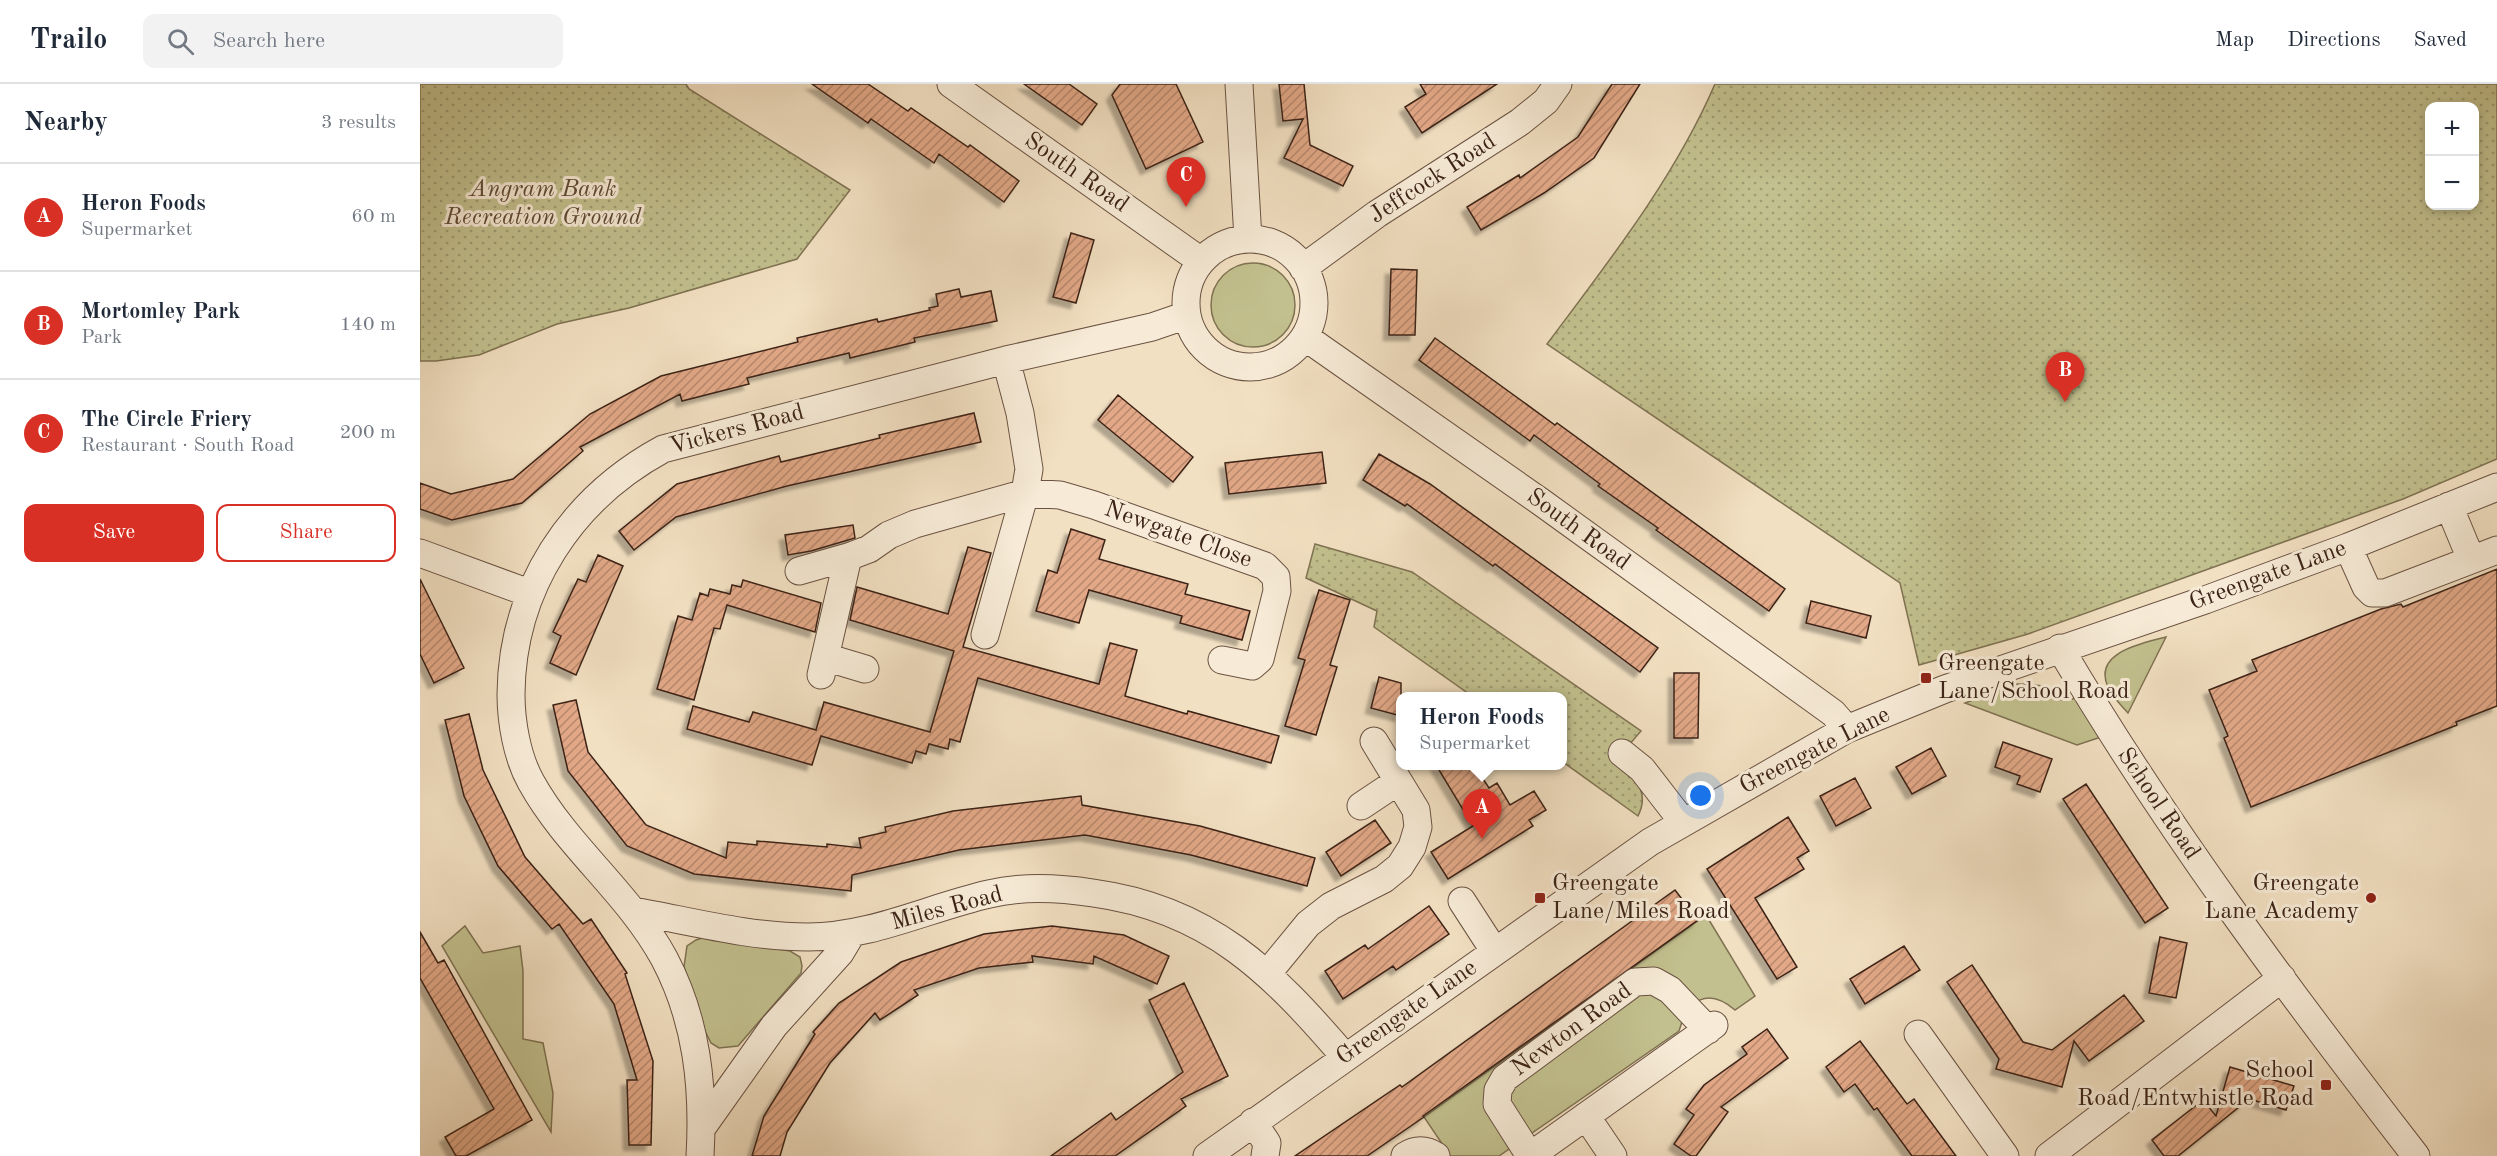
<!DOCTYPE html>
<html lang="en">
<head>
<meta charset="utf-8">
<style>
  :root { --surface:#fff; --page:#f2f2f3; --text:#1f2937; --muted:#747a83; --line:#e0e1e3; --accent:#d93025 }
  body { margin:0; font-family:"Old Standard TT",serif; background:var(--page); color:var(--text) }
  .controls { position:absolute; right:18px; top:18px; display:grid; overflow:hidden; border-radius:12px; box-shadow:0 3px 9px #0003 }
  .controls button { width:54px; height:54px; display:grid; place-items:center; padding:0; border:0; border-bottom:2px solid var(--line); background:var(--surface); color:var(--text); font:30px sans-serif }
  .you { position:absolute; left:1281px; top:712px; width:21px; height:21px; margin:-15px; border:4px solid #fff; border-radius:50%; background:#1a73e8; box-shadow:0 0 0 9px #1a73e833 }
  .badge { display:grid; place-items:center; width:39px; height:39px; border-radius:50%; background:var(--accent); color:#fff; font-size:20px; font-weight:700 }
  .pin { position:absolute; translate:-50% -50px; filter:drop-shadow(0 2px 3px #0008) }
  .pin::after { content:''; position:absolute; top:32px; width:21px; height:18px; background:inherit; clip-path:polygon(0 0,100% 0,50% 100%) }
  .popup { position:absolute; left:976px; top:608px; width:171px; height:78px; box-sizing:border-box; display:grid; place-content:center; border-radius:12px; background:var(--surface); filter:drop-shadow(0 2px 4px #0005); font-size:20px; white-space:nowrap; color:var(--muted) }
  .popup b { font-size:22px; color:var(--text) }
  .popup::after { content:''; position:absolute; left:50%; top:100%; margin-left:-12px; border:12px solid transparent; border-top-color:var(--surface) }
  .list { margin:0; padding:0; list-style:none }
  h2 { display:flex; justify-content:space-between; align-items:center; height:78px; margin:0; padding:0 24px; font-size:26px }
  h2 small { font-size:20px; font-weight:400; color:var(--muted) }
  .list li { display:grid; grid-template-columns:39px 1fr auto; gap:18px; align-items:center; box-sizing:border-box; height:108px; padding:0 24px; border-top:2px solid var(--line) }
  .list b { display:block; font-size:22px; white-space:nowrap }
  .list p { margin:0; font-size:20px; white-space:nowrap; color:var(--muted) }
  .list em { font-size:20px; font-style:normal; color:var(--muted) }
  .actions { display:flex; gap:12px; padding:18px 24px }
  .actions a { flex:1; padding:14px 0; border:2px solid var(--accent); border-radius:12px; text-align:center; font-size:21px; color:var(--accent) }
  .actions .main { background:var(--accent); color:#fff }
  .icon { flex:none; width:33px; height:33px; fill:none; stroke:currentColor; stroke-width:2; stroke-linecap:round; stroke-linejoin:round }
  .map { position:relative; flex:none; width:2077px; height:1072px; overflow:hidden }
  header { display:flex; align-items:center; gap:36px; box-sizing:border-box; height:84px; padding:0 30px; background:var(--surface); border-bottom:2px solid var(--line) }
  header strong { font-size:28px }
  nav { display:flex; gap:33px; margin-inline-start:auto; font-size:21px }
  .search { width:420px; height:54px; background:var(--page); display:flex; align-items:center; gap:15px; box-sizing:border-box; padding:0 21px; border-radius:12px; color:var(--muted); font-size:22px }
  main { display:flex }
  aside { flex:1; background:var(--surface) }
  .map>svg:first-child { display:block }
  .grass { fill:#c2c08e; stroke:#7f7252; stroke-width:1.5 }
  .park { fill:url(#park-dots); stroke:#7f7252; stroke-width:1.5; fill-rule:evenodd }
  .building { fill:url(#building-hatch); stroke:#3c2317; stroke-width:1.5; filter:url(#shadow) }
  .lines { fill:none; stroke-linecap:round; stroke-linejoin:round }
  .minor-casing { stroke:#6a5242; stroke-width:29 }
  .minor { stroke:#f7ebd7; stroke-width:27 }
  .poi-dot { fill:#8f2418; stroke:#f7ebd7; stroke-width:2 }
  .labels { text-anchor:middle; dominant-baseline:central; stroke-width:6; stroke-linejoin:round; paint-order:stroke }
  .street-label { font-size:24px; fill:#3c2317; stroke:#f7ebd7 }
  .park-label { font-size:24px; font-style:italic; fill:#5e4a35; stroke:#f7ebd7 }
  .poi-label { font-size:24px; fill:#3c2317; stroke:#f7ebd7; text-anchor:start }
</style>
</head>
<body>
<header>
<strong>Trailo</strong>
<div class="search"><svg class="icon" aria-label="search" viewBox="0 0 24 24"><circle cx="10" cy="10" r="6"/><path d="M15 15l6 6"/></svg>Search here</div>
<nav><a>Map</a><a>Directions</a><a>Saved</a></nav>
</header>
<main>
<aside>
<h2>Nearby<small>3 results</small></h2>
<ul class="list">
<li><span class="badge">A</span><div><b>Heron Foods</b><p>Supermarket</p></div><em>60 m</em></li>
<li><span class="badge">B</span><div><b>Mortomley Park</b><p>Park</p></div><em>140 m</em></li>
<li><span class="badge">C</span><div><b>The Circle Friery</b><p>Restaurant · South Road</p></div><em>200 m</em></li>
</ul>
<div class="actions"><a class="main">Save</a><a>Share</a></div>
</aside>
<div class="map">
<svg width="2077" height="1072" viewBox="0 0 2077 1072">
  <defs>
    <pattern id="park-dots" width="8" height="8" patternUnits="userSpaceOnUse" patternTransform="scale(1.5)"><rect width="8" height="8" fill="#c2c08e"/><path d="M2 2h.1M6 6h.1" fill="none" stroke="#9f9c73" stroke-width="1.8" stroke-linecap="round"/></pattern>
    <pattern id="building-hatch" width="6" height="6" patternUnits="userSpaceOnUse" patternTransform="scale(1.5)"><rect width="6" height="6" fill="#e2a887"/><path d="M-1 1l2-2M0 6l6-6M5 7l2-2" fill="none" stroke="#b8886d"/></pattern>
    <filter id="shadow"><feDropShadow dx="-5.5" dy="5.5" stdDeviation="1.5" flood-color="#0004"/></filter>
  </defs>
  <rect width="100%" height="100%" fill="#f2e0c2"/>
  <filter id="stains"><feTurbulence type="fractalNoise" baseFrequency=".00333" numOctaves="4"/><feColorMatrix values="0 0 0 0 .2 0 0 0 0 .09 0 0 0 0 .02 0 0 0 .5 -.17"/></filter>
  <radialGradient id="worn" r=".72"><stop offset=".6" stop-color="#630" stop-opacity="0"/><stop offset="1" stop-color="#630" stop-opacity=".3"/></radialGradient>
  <path class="grass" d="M791 221a42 42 0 1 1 84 0a42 42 0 1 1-84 0Z
    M1746 553 1708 629C1702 622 1692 613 1688 603 1672 568 1724 559 1746 553Z
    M1597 600C1617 600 1627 600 1641 616L1662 614 1684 652 1657 661 1545 619Z
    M1286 831 1335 912 1315 926C1288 903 1268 915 1259 947L1079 1072H1026L1029 1070 1004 1033Z
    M45 842 63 869 100 862 103 887V955L123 959 133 1009 131 1048 22 862Z
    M285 853 370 867 380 873 382 882 381 889 318 962 299 964 291 959 285 947 264 883 267 862 276 856Z"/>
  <path class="park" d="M0 0H266L269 5 430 106 377 175 209 224 137 240 59 271 16 277H0Z
    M1295 0H2077V375L1983 415 1608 550 1499 581 1480 499 1127 260C1189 177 1254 95 1295 0ZM2010 22H2054V122H2010Z
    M895 460 992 488 1221 647 1197 675C1213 694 1231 706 1218 732L1143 678V612H1052L954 543 957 527 886 494Z"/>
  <path class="building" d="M392 0H448L488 27 491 24 548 63 550 61 599 97 584 118 519 70 514 79 451 35 448 39Z
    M604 0H649L677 20 662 41Z
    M700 0H756L783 58 726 85 692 11Z
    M859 0H884L890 61 933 82 923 102 864 74 883 35 863 37Z
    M1000 0H1077L1002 49 985 23 1006 10Z
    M1192 0H1220L1174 74 1124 109 1061 146 1047 123 1099 91 1100 94 1158 53Z
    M651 149 674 156 656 219 633 213Z
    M971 185 997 186 995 251H969Z
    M539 205 541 213 571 207 577 237 494 254 495 258 430 274 429 269 327 294 329 300 262 317 260 310 160 363 163 367 102 419 32 436 0 425V399L31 410 93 395 170 330 241 292 378 258 377 254 457 235 458 238 510 226 509 224 518 222 516 210Z
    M1015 254 1135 341 1137 339 1365 505 1349 527 1236 446 1238 444 1178 402 1180 400 1114 351 1110 357 999 276Z
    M698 311 773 373 753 398 678 336Z
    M554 329 561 358 367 402 256 433 214 466 199 447 257 400 359 372 361 378 460 354 459 351Z
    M902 368 906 399 809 410 805 379Z
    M959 370 1010 400 1238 564 1220 588 1075 480 1073 482 987 420 985 422 943 396Z
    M433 441 435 454 391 467 368 471 365 451Z
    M651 445 685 456 679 475 768 500 765 510 830 527 822 556 760 539 762 532 669 506 659 539 616 527 628 486 637 489Z
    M548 463 571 469 543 563 679 600 690 559 717 566 705 612 767 630 768 627 859 652 851 679 558 594 540 658 530 655 528 665 509 660 506 670 496 667 492 679 401 652 392 681 267 645 273 622 329 638 333 628 396 646 404 618 510 648 534 567 430 536 437 503 528 530Z
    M178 471 203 482 156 591 130 579 141 552 133 548 158 495 166 498Z
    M2077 485V622L2036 638 2037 641 1831 723 1804 654 1808 652 1789 606 1837 587 1832 576 1961 525 1981 520 1983 523Z
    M0 495 44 584 14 599 0 570Z
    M323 496 401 519 395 548 307 521 300 545 294 544 274 616 237 605 258 532 272 536 280 509 288 512 290 505 310 510 312 501 321 503Z
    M899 506 930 516 910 581 917 583 896 651 865 642 885 576 878 574Z
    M1391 517 1451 532 1446 554 1386 539Z
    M1254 589H1279L1278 654H1254Z
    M959 593 981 599V632L951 624Z
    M156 616 168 668 226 741 306 774 308 758 337 761V757L407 763V760L441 764 439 754 466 748 465 743 533 727 661 712 662 721 780 742 895 774 887 802 771 771 665 751 539 766 432 791 431 807 274 790 207 762 148 687 133 621Z
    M49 630 63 686 105 773 163 840 171 835 207 889 205 890 233 977 231 1061H209L207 996H217L194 920 139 840 132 845 78 782 44 712 25 636Z
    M1583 658 1632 675 1620 708 1597 700 1600 692 1575 683Z
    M1511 664 1526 692 1492 710 1476 683Z
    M1016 681H1054L1069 704 1077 699 1090 721 1114 707 1126 726 1109 736 1113 742 1028 795 1011 768 1053 742Z
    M1435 694 1451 724 1416 742 1400 712Z
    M1666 700 1748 824 1725 839 1643 715Z
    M1368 733 1389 767 1377 774 1384 785 1335 814 1377 883 1357 895 1287 785Z
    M955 736 971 759 921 792 906 768Z
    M1255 806 1278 836 1003 1032 1004 1033 947 1072H875L980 1001 982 1003Z
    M1009 822 1029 850 976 886 973 882 923 915 905 887 945 861 948 865Z
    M632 842 704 851 749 872 737 900 674 872 673 880 612 872 613 878 559 884 494 906 498 911 460 936 455 929 410 979 367 1048 360 1072H332L344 1032 395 950 393 948 419 919 481 878 564 850Z
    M0 848 18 879 24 876 112 1036 46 1072H36L25 1053 74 1025 0 894Z
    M1740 853 1767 859 1756 914 1729 909Z
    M1484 862 1500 886 1445 920 1430 895Z
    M1552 881 1603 958 1632 966 1704 911 1724 937 1669 977 1654 957 1642 1003 1576 985 1579 975 1527 898Z
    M764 899 808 992 761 1015 766 1022 695 1072H631L691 1029 696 1036 763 988 729 916Z
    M1347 945 1368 974 1301 1023 1308 1028 1276 1072H1271L1254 1060 1274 1031 1266 1025 1284 1001 1327 970 1322 963Z
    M1440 957 1487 1020 1494 1015 1536 1072H1492L1457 1024 1454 1026 1435 1000 1424 1008 1406 983Z
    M1810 983 1874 1002 1866 1026 1826 1014 1824 1019 1758 1072H1744L1732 1056 1783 1016 1796 1032Z"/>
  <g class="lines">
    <g class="minor-casing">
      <path id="minor" d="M531 0 781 177
        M819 0 828 155
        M766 219a64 64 0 1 1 128 0a64 64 0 1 1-128 0Z
        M883 184 957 130 1100 38 1126 17 1138 0
        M885 253 1121 418 1413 629 1427 645
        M2029 422 2051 475
        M1928 463 1946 503 1952 509H1965L2077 466
        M0 469 109 509
        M379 487 428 473 449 465 469 451 495 440 605 409 640 411 674 421 845 482 856 493 857 507 840 575 832 582 802 576
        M565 551 605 409 609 385 600 329 586 276
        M1640 564C1745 742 1869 908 1996 1072
        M405 573 445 585
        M401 591 428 473
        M1202 669 1222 685 1263 738
        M941 722 977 698
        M1042 817 1075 868
        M213 827C270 837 329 853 388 853 451 853 508 824 569 810 602 802 640 804 673 809 790 825 852 888 925 973
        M847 890 888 840 911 822 964 795 980 782 992 763 998 743 996 726 954 657
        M1498 950 1585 1072
        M1166 1032 1193 1072
        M833 1038 847 1059 845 1072
        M281 1045 354 942 420 869 432 849
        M280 1072C284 1003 277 936 244 874 208 808 147 763 111 698 97 673 91 638 91 610 92 504 151 415 243 365L586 276 732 243 767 231
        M787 1072 1230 758 1427 645 1525 605 1785 516 1928 463 2077 403
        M985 1072C996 1065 1005 1065 1016 1072
        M1110 1072 1077 1020 1078 1006 1085 994 1215 898 1234 897 1250 906 1288 946
        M1110 1072 1294 941
        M1629 1072 1862 894"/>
    </g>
    <use href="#minor" class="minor"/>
  </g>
  <g class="poi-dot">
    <rect x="1500" y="588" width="12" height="12" rx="3"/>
    <rect x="1114" y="808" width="12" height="12" rx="3"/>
    <circle cx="1951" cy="814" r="6"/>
    <rect x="1900" y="995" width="12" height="12" rx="3"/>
  </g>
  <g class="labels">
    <g class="street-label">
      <text transform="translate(656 89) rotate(35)">South Road</text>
      <text transform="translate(1013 95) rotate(-33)">Jeffcock Road</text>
      <text transform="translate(317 346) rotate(-15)">Vickers Road</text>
      <text transform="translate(1158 446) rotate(36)">South Road</text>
      <text transform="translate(758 451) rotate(20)">Newgate Close</text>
      <text transform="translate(1848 492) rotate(-20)">Greengate Lane</text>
      <text transform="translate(1395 667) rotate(-27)">Greengate Lane</text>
      <text transform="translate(1738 720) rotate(56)">School Road</text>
      <text transform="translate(527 825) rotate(-15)">Miles Road</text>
      <text transform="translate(987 929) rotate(-35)">Greengate Lane</text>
      <text transform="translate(1152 946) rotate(-36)">Newton Road</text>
    </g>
    <g class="park-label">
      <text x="123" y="106">Angram Bank<tspan x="123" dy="28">Recreation Ground</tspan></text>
    </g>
    <g class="poi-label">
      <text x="1518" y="580">Greengate<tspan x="1518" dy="28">Lane/School Road</tspan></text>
      <text x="1132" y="800">Greengate<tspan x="1132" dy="28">Lane/Miles Road</tspan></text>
      <text x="1939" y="800" text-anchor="end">Greengate<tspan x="1939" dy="28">Lane Academy</tspan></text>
      <text x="1894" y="987" text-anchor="end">School<tspan x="1894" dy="28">Road/Entwhistle Road</tspan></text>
    </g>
  </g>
  <rect width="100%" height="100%" filter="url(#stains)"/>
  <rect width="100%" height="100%" fill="url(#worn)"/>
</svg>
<div class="controls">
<button>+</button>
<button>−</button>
</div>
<div class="you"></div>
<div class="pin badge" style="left:1062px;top:755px">A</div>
<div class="popup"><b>Heron Foods</b>Supermarket</div>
<div class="pin badge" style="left:1645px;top:318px">B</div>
<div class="pin badge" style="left:766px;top:123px">C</div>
</div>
</main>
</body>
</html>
